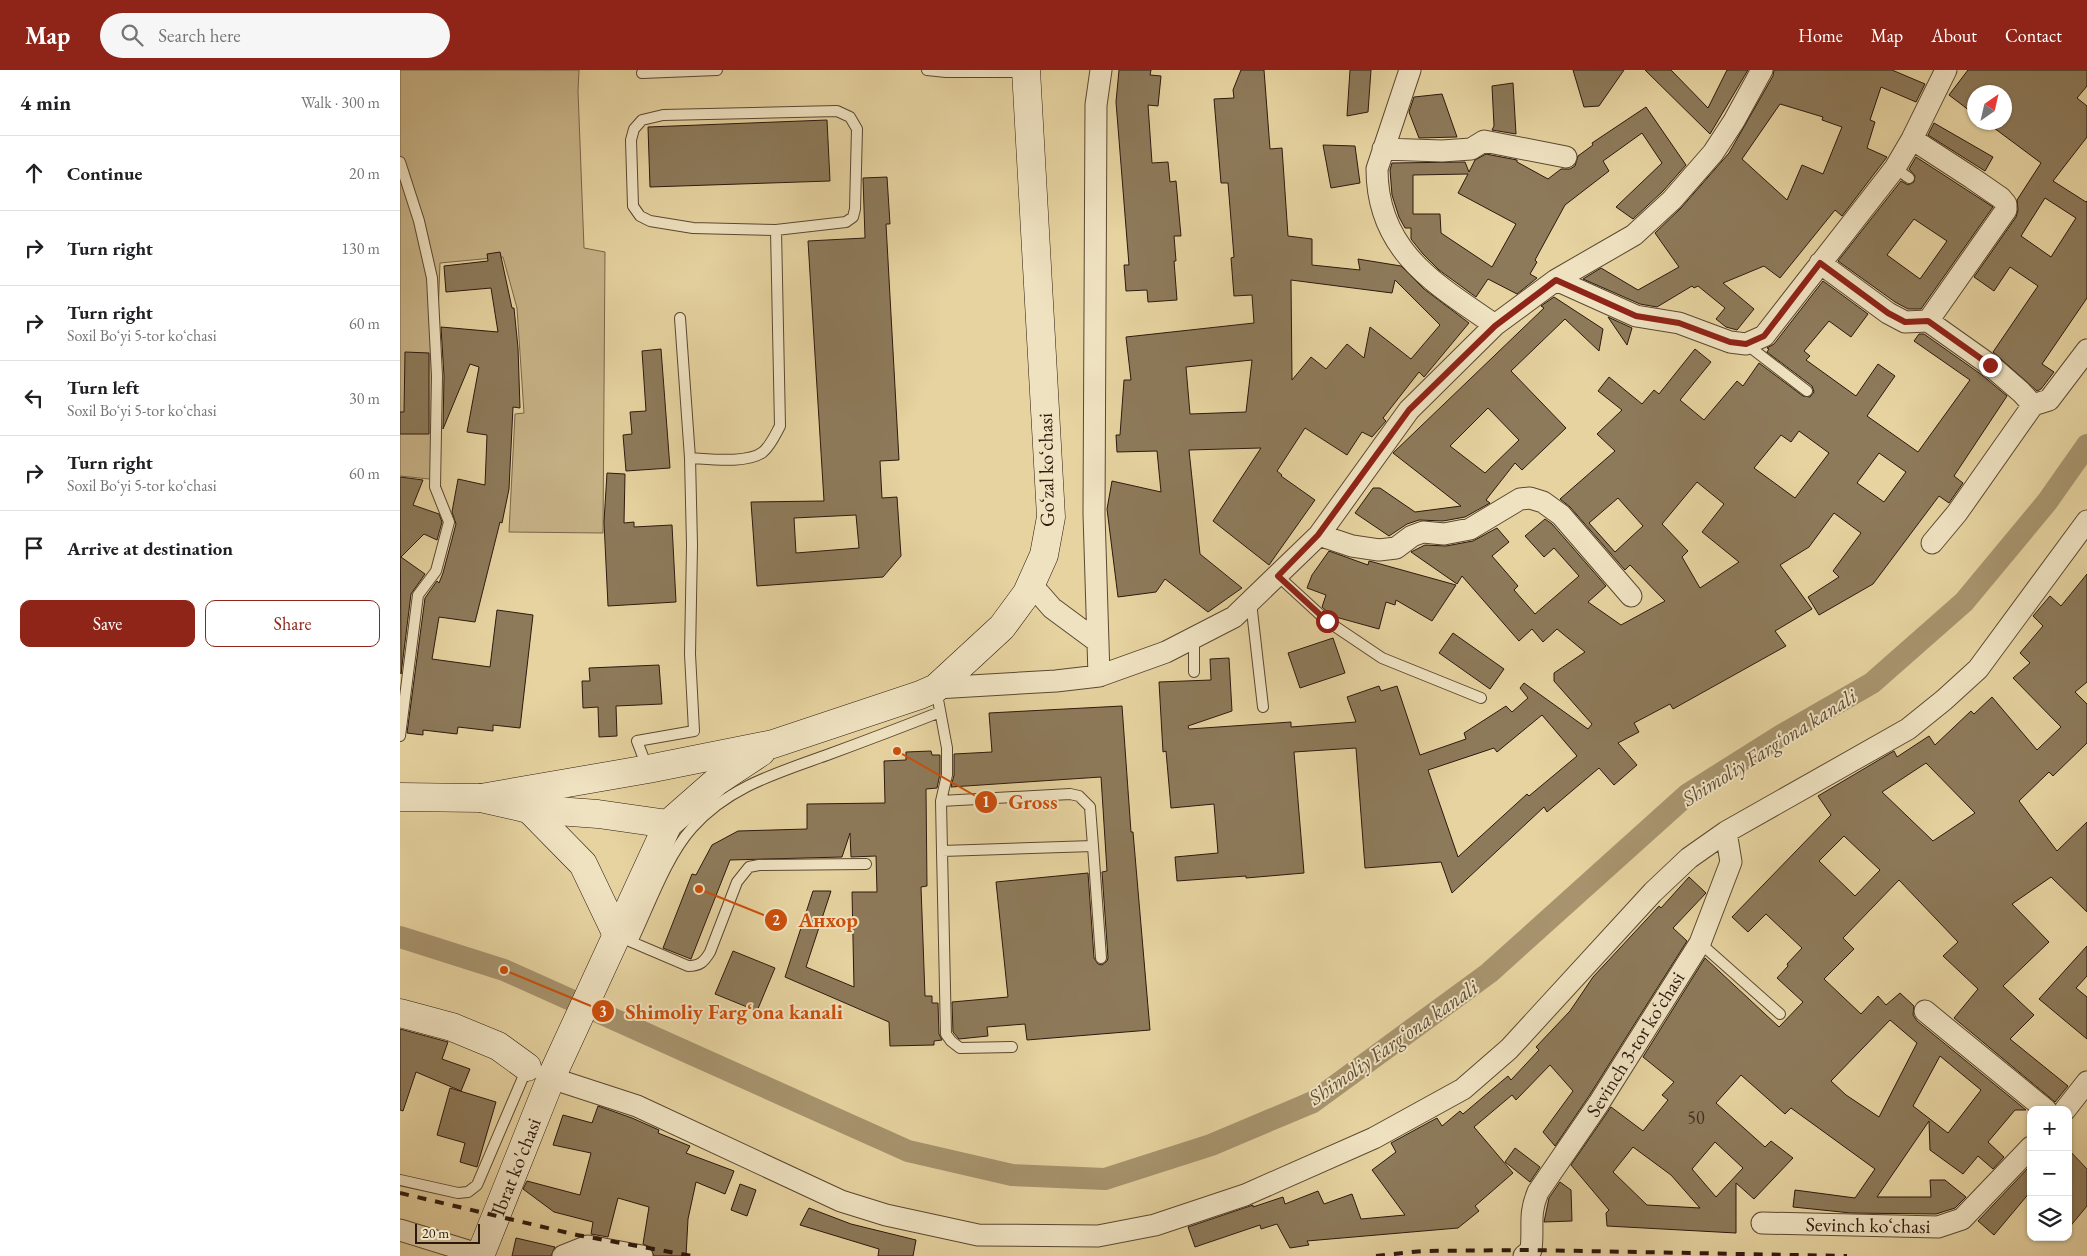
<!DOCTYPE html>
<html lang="en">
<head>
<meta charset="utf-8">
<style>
  :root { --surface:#fff; --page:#f6f6f6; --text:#202124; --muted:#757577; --line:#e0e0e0; --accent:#8f2418 }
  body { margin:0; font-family:"EB Garamond",serif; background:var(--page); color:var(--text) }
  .controls { position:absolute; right:15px; bottom:15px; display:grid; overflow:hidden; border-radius:10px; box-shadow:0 1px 4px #0004 }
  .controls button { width:45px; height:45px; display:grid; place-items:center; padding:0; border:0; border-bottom:1px solid var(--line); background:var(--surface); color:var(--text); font:25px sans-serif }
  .compass { position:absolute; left:1567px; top:15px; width:45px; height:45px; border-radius:50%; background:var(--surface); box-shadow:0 1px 4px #0004; rotate:34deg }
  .scale { position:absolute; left:15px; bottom:12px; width:65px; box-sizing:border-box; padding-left:5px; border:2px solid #2d190e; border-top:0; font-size:14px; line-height:18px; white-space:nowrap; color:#2d190e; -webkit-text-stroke:4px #efe2c1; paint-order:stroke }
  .stop { position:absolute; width:15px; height:15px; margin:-11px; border:4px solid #8f2418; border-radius:50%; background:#fff }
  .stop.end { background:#8f2418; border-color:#fff; box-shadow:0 1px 5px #0008 }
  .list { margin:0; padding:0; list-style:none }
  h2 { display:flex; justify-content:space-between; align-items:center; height:65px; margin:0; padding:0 20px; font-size:21px }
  h2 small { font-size:16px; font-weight:400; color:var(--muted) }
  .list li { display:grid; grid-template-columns:32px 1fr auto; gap:15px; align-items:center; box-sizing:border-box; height:75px; padding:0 20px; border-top:1px solid var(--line) }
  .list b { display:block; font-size:19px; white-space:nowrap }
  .list p { margin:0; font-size:16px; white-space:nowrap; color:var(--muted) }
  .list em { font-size:16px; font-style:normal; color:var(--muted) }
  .actions { display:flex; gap:10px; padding:15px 20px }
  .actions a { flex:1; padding:11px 0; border:1px solid var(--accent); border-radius:10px; text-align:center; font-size:18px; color:var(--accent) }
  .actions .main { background:var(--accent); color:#fff }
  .icon { flex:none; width:28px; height:28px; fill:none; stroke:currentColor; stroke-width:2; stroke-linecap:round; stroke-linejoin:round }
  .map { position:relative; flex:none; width:1687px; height:1186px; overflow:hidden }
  header { display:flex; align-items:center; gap:30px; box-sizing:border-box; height:70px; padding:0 25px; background:var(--accent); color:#fff }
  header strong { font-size:24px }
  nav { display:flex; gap:28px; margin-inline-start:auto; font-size:18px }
  .search { width:350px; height:45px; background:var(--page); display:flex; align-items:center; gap:12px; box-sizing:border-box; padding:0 18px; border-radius:28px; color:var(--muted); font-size:19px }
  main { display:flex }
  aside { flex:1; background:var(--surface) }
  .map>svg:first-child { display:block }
  .green { fill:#c7b387; stroke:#7a664a }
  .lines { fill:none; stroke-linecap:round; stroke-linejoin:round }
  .canal { stroke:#a7946e; stroke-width:22 }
  .building { fill:#8d7a5a; stroke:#2d190e; fill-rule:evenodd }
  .lane-casing { stroke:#5b4832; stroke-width:12 }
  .street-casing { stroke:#5b4832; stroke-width:23 }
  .secondary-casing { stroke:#2d190e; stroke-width:29 }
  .lane { stroke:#efe2c1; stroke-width:10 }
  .street { stroke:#efe2c1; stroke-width:21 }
  .secondary { stroke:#efe2c1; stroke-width:28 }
  .rail { stroke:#2d190e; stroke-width:4; stroke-dasharray:9 9; stroke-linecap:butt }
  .route { stroke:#8f2418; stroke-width:6 }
  .labels { text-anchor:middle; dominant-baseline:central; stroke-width:4; stroke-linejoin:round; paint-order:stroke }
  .number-label { font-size:18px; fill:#453121 }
  .street-label { font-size:20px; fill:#2d190e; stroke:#efe2c1 }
  .water-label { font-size:21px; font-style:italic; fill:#5e4a34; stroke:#efe2c1 }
  .leader { fill:none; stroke:#cc4f0c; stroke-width:2 }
  .callout-dot { fill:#cc4f0c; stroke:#efe2c1; stroke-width:2 }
  .mark-label { font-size:15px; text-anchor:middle; font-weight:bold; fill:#fff }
  .callout-label { font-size:21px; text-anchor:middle; font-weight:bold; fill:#cc4f0c; stroke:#efe2c1; stroke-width:4; stroke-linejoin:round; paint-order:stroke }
</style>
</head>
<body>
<header>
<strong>Map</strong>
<div class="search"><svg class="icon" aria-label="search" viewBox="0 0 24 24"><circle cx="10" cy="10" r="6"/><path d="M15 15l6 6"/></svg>Search here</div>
<nav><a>Home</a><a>Map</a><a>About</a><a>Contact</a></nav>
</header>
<main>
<aside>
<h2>4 min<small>Walk · 300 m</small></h2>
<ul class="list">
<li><svg class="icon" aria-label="ahead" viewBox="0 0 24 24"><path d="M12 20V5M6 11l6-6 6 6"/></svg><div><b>Continue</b></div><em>20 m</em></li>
<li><svg class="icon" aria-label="right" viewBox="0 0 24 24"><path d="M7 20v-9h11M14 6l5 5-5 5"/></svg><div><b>Turn right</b></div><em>130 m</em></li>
<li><svg class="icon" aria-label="right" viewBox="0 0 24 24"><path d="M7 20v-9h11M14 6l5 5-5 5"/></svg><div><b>Turn right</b><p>Soxil Boʻyi 5-tor koʻchasi</p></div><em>60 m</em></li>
<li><svg class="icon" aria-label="left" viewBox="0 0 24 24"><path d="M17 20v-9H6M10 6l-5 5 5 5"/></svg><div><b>Turn left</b><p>Soxil Boʻyi 5-tor koʻchasi</p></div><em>30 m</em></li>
<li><svg class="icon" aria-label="right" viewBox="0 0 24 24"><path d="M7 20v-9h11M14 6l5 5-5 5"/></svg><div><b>Turn right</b><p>Soxil Boʻyi 5-tor koʻchasi</p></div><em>60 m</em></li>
<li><svg class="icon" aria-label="arrive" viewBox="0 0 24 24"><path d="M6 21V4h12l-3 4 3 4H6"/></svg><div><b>Arrive at destination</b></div></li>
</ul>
<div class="actions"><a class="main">Save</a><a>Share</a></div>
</aside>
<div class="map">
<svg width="1687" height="1186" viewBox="0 0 1687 1186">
  <rect width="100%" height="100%" fill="#e6d3a0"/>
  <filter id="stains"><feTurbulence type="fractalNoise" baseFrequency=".004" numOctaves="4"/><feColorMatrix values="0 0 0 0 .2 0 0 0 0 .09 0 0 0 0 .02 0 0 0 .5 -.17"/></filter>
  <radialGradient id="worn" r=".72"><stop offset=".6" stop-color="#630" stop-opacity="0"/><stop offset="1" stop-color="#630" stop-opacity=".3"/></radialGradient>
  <path class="green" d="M0 0H179L178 21 184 178 205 182 203 463 109 462 115 344 124 343 117 238 103 187 40 193 37 273 39 410 0 406Z"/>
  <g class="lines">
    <path class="canal" d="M0 867 104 900 508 1081 612 1105 705 1109 811 1075 913 1032 1089 903 1288 724 1380 666 1472 613 1564 532 1647 432 1687 375"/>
  </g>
  <path class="building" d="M719 0H751L750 5 761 6 758 36 748 35 752 93 768 92 770 112 776 111 781 166H774L776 191H774L777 230 748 232 747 220 726 221 724 195H729L716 32Z
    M841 0H864L870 79 882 78 888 166 912 169V195L960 200 958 189 1001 196 1024 219 1069 253 1024 307 1019 302 983 348 986 351 972 367 962 362 947 385 905 358 877 401 882 405 881 406 915 430 869 495 813 451 861 378 789 380 800 484 842 518 808 542 765 509 756 522 718 527 707 439 712 411 761 422 757 381 717 382 716 365H720L724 310H731L726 267 854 253 852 225 834 226 831 188 834 187 828 113H821L814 29 834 28 833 20ZM891 210 992 223 995 210 1040 255 1011 289 970 257 964 288 947 274 926 299 911 287 892 310ZM852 290 846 342 790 344 786 297Z
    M950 0H971L968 42 947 46Z
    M1173 0H1224L1199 36 1184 37Z
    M1245 0H1271L1308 38 1327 0H1348L1310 64Z
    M1374 0H1492L1525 14 1516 32 1481 17 1470 50 1475 52 1467 78 1487 87 1442 146 1435 140 1380 208 1364 196 1323 213 1354 239 1337 260 1326 257 1316 249 1325 238 1298 216 1294 218 1292 216 1257 237 1240 234 1183 209 1201 198 1238 220 1279 197 1255 163 1281 138 1329 83 1373 6ZM1380 34 1423 47 1422 50 1442 57 1423 104 1402 95 1387 130 1342 89Z
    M1568 0H1687V16L1677 28 1687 36V67L1653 111 1686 132 1687 131V228L1642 294 1654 302 1641 319 1637 321 1593 282 1638 216 1610 197 1594 221 1574 207 1616 147 1618 140 1617 130 1641 93 1586 52H1604V22H1574V44L1549 25ZM1645 128 1676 148 1651 187 1621 166Z
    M1113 13 1116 64 1092 60 1094 56 1092 16Z
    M1042 24 1057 67 1019 68 1009 42 1014 27Z
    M1246 37 1286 95 1263 121 1233 149 1216 137 1262 93 1242 63 1203 91 1209 101 1165 135 1135 190 1137 192 1130 204 1137 208 1117 224 1088 209 1076 227 1039 200 1023 184 1011 169V158H1005L999 147 992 125 990 100 992 93 1065 92 1069 102 1075 90 1086 84 1117 90V92L1148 109 1161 99H1170L1175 96 1178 86 1193 75 1192 73ZM1068 104 1058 123 1116 154 1092 197 1041 163 1040 144H1013V105Z
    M427 50 430 111 250 117 248 57Z
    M1534 53 1593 87 1585 101 1528 65Z
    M923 75 955 76 960 113 931 118Z
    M1516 87 1593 137 1521 239H1508L1495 232 1438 191 1501 111 1508 115 1514 112 1515 106 1509 99ZM1514 149 1547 171 1520 209 1487 185Z
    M487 107 490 154H486L499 390 480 391 482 428 497 427 501 486 483 507 357 516 351 432 424 431 408 171 465 168 463 108ZM456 445 459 478 396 483 394 448Z
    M100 182 112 238H114L118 278 120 338 113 337 109 419 102 453 100 452 75 552 39 547 32 589 90 597 97 540 133 545 120 658 93 655V661L58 657 57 664 23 660V665L7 663 25 528 37 511 39 513 43 503 56 454 52 442 58 409 85 415 87 365 67 362 79 297 70 294 43 359 44 306 41 257 98 262 91 218 46 222 44 196 88 191 87 184Z
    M1423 211 1468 244 1451 267 1429 251 1404 281 1410 286 1406 290 1456 326 1478 294 1495 306 1467 346 1518 382 1570 310 1514 271 1519 264H1524L1582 305 1607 326 1554 406 1563 413 1549 433 1539 426 1473 514 1419 545 1408 527 1439 507 1433 501 1461 463 1434 443 1409 477 1380 495 1412 539 1375 561 1386 576 1273 639 1270 634 1234 653 1239 662 1218 673 1237 695 1214 715 1199 698 1147 742 1144 737 1052 823 1041 792 965 798 956 678 894 682 904 803 846 808V806L777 811 775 787 818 783 814 734 771 738 766 681 763 682 759 612 811 610 810 589 829 588 832 641 788 656 789 659 891 652V657L956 652 947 627 979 616 981 621 997 616 1020 685 1066 669 1064 663 1106 636 1112 642 1128 628 1120 618 1124 613 1188 659 1192 654 1154 611V603L1185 582 1157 559 1143 572 1132 559 1119 571 1062 506 1057 514 1011 482 1025 475 1046 476 1073 471 1097 458 1109 472 1092 486 1118 516 1114 520 1135 544 1179 506 1154 478 1144 487 1125 466 1145 449 1152 454 1206 516 1188 532 1221 555 1265 531 1230 495 1225 500 1170 437 1160 429 1215 381 1197 364 1222 340 1198 321 1209 307 1242 334 1254 320 1259 324 1295 279 1311 292 1280 330 1304 350 1337 311 1343 316 1359 293 1403 326 1410 327 1414 322 1412 316 1367 282 1369 279 1367 278 1374 274ZM1399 361 1429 383 1395 428 1354 398 1381 365 1391 372ZM1479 383 1506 402 1484 432 1457 413ZM1297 412 1324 434 1302 462 1339 492 1300 518 1282 487 1288 481 1262 454ZM1218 428 1243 456 1215 482 1189 453ZM1142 645 1177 686 1129 726 1127 724 1058 787 1028 700 1094 678 1097 682Z
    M1154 227 1203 259 1199 281 1165 249 1111 301 1166 358 1122 400 1115 393 1086 430 1090 433 1065 447 1043 451 1019 450 1007 454 989 466 955 443 973 418H980L1015 442 1061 436 993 383 1144 238 1141 236ZM1088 338 1119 370 1085 403 1050 376Z
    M1208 247 1232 258 1227 275 1212 253Z
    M261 279 270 398 226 401 223 365 232 364 230 342 246 341 242 281Z
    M5 282 29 283V364H0V342H4Z
    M207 403 225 404 224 453 234 452V457L272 455 276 532 208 536 204 452Z
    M0 407 23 410 13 435 39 444 42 452 37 470 24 464 1 487 25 504 11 524 1 604Z
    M929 481 968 495 969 491 973 492 1056 515 1032 551 996 530 995 535 986 532 979 559 932 546 922 537 926 525 907 518 912 505Z
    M1687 504V612L1675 622 1687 634V673L1653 706 1649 702 1619 731 1657 781 1687 752V842L1651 807 1612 834 1649 872 1603 916 1634 945 1610 969 1668 1016 1655 1032 1554 948 1578 919 1543 886 1558 872 1499 810 1443 868 1454 879 1424 909 1461 944 1478 926 1486 935 1500 923 1514 936 1513 945 1517 951 1626 1040H1615L1588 1072 1604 1087 1593 1099 1578 1086 1563 1104 1530 1080 1529 1051 1477 1127H1531L1530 1110H1545L1566 1127 1555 1138 1536 1144 1451 1143 1393 1137 1395 1120 1455 1128 1475 1099 1391 1038 1385 1044 1341 1005 1316 1033 1365 1077 1371 1071 1393 1088 1354 1129 1336 1113V1163L1207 1156 1206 1143 1209 1140 1171 1095 1211 1037 1243 1061 1268 1030 1262 1025 1274 1012 1243 987 1305 888 1379 957 1403 932 1377 908 1388 896 1387 894 1402 878 1366 844 1348 862 1332 847 1431 745 1418 726 1494 681 1497 687 1529 666 1535 675 1571 641 1574 644 1592 627 1637 680 1661 657 1613 608 1630 593 1620 583 1643 556 1633 546 1650 526 1661 536ZM1526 693 1575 743 1533 771 1482 722ZM1444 766 1480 800 1455 826 1419 791ZM1490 950 1517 973 1479 1047 1446 1025 1431 1011ZM1540 986 1581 1020 1548 1063 1513 1036ZM1315 1072 1343 1098 1316 1127 1292 1099ZM1233 1077 1271 1105 1300 1138 1247 1135 1213 1102Z
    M1053 563 1104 599 1090 619 1039 583Z
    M933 568 945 603 900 618 888 583Z
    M259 595 262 634 216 636 217 666 199 667 198 637 183 638 182 611H190L189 598Z
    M722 636 731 762H733L750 960 627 970 625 954 587 957 588 966 559 969 553 962 552 932 608 927 596 812 688 803 694 888 698 894 702 895 707 891 708 888 702 802 707 801 701 707 551 717 554 705V684L592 682 589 643Z
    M531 681 532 685H540V704L537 718 526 719 527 816 521 817 525 926H532V933H538L539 964 542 970 534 971V975L490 976 489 952 385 907 413 821H431L406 897 454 917 452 822H477L476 786 451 787 450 763 442 787 330 790 291 889 263 878 292 804 296 805 312 775 338 761 407 759V734L485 733 484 691 506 690V682Z
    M1289 807 1306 823 1273 858 1287 871 1189 1026 1155 1076 1143 1062 1173 1021 1150 995 1116 1030 1112 1025 1074 1057 1113 1103 1075 1136 1079 1141 1058 1158 907 1171 909 1175 890 1178 877 1154 861 1159 860 1155 795 1177 788 1157 853 1135V1137L883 1127 885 1134 918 1121 924 1134 952 1124 961 1149 1005 1145 972 1100 996 1082 991 1073 1037 1048 1042 1056 1060 1041 1063 1044 1108 1006 1111 1010 1139 980 1136 977 1170 941 1193 907 1259 836 1261 838Z
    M1687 876V906L1676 918 1687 927V969L1639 929Z
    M333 881 375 898 357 941 315 924Z
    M0 959 48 972 42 989 70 999 61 1021 16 1002 3 1041 0 1040Z
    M50 1018 96 1032 77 1097 60 1092 65 1073 37 1065Z
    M198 1036 232 1048 259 1060 258 1063 290 1076 286 1083 334 1101 325 1124 296 1112 288 1149 286 1186H254L250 1177 243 1174 249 1137 218 1128 208 1167 191 1164 193 1152 154 1142 123 1119 127 1111 180 1125 191 1083 153 1075 163 1045 192 1053Z
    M1115 1078 1140 1097 1130 1112 1105 1092Z
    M1668 1079 1687 1099V1136L1668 1159Z
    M1631 1095V1121L1594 1165 1578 1151Z
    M1160 1112 1171 1120 1172 1151 1144 1152 1149 1128Z
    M340 1114 356 1120 347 1146 331 1140Z
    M409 1138 451 1154 516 1170 513 1186H478L479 1179 400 1155Z
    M116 1168 155 1177 151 1186H112Z"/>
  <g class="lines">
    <g class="lane-casing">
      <path id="lane" d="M527 0 546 2H625
        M242 3 317 0
        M0 92 19 151 32 208 37 306 35 417 49 452 36 501 18 525 0 666
        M1495 98 1509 108
        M280 248 290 388
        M1346 274 1407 321
        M878 506 927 551 982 588 1081 628
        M851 532 863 637
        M794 568V602
        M536 619 547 678V705L541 731 542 781 693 776 701 888
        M247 697 237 671 294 661 290 584 292 475 290 388C309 389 348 394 363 382 371 375 375 365 380 356L376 160 293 158 250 151 240 146 233 136 231 70 234 59 242 50 263 45 437 41 450 47 457 59 455 139 453 147 446 152 376 160
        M541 731 670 724 679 726 690 737 693 776
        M542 781 546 964 551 971 560 978 612 977
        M227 870 288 896C300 896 304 892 310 882L337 812 349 797 359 795 466 794
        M232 872C249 837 266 787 292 758 328 717 377 703 427 685 465 671 502 657 540 642
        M1300 873 1380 944
        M0 1110 58 1123 68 1122 77 1115 127 998"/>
    </g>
    <g class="street-casing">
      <path id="street" d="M1010 0 977 99C977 181 1035 214 1095 255
        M1512 69 1572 108 1601 128 1606 134V140L1528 251
        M983 79 1042 81 1071 79 1084 71 1166 87
        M1420 193 1488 243 1505 252 1528 251 1590 295 1621 322 1633 335
        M1156 210 1236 246 1279 253 1330 272 1346 274 1364 266 1495 98 1512 69 1546 0
        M919 465 952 476 979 480 996 478 1012 466 1023 462 1044 464 1070 459 1120 429 1130 428 1143 432 1161 445 1231 526
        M1532 473 1557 443 1633 335 1649 330 1687 280
        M631 514 652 538 698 572
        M699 606 694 444 696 35 701 0
        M536 618 656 611 699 606 766 582 834 547 919 465 1009 340 1095 255 1156 210 1234 165 1272 130 1313 83 1334 51 1362 0
        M1525 941 1646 1040
        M151 1008 237 1036 441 1131 486 1145 578 1165 698 1166 755 1155 845 1125 974 1068 1063 1019 1109 979 1253 822 1289 788 1326 762 1508 659 1544 630 1578 599 1687 451
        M1665 1040 1687 1012
        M1362 1153 1538 1157 1562 1149 1631 1077
        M0 1160 81 1185
        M163 1186 188 1176 242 1186
        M1124 1186 1131 1180C1134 1156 1128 1146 1138 1122L1199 1033 1300 873 1331 792 1326 762"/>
    </g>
    <g class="secondary-casing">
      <g id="secondary">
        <path d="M0 727 81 728 129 739 198 744 268 754"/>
        <path d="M81 728 248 699 373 674 520 625 536 618 602 557 627 523 644 485 651 447 626 0"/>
        <path d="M129 739 183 794 217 865"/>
        <path d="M0 943 52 957 98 976 127 997"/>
        <path id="s1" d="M80 1186 151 1008 268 754 317 711 361 682"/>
      </g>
    </g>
    <use href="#lane" class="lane"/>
    <use href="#street" class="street"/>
    <use href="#secondary" class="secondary"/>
    <path class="rail" d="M0 1123 177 1165 292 1186
      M976 1186 1022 1181 1131 1180 1447 1186"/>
  </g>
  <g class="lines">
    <path class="route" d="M927 551 878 506 918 465 1009 340 1095 256 1156 210 1236 246 1279 253 1330 272 1346 274 1364 266 1420 193 1488 243 1505 252 1528 251 1590 295"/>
  </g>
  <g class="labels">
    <g class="number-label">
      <text x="1296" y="1047">50</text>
    </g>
    <g class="street-label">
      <text transform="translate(646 400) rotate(-91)">Goʻzal koʻchasi</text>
      <text transform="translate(1235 974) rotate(-58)">Sevinch 3-tor koʻchasi</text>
      <text stroke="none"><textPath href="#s1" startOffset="96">Ibrat ko'chasi</textPath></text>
      <text transform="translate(1468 1155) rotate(1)">Sevinch koʻchasi</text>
    </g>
    <g class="water-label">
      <text transform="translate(1369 677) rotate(-32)">Shimoliy Fargʻona kanali</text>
      <text transform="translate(993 972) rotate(-35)">Shimoliy Fargʻona kanali</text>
    </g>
  </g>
  <path class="leader" d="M497 681L586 732M299 819L376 850M104 900L203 941"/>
  <g class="callout-dot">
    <circle cx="497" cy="681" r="5"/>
    <circle cx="299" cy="819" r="5"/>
    <circle cx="104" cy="900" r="5"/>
    <circle cx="586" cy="732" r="12"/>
    <circle cx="376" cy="850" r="12"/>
    <circle cx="203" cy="941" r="12"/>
  </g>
  <g class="mark-label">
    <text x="586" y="737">1</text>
    <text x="376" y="855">2</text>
    <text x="203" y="947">3</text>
  </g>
  <g class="callout-label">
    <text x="633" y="739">Gross</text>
    <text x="428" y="857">Анхор</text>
    <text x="334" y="949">Shimoliy Fargʻona kanali</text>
  </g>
  <rect width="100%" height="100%" filter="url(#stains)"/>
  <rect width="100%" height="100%" fill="url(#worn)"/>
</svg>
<div class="controls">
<button>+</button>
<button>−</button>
<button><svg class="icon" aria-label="layers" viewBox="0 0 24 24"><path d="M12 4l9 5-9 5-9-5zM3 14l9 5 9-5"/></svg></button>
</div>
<svg class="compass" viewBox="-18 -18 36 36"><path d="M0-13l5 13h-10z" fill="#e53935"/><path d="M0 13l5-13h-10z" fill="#757577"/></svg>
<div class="scale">20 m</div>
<div class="stop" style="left:927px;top:551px"></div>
<div class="stop end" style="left:1590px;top:295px"></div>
</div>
</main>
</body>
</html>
